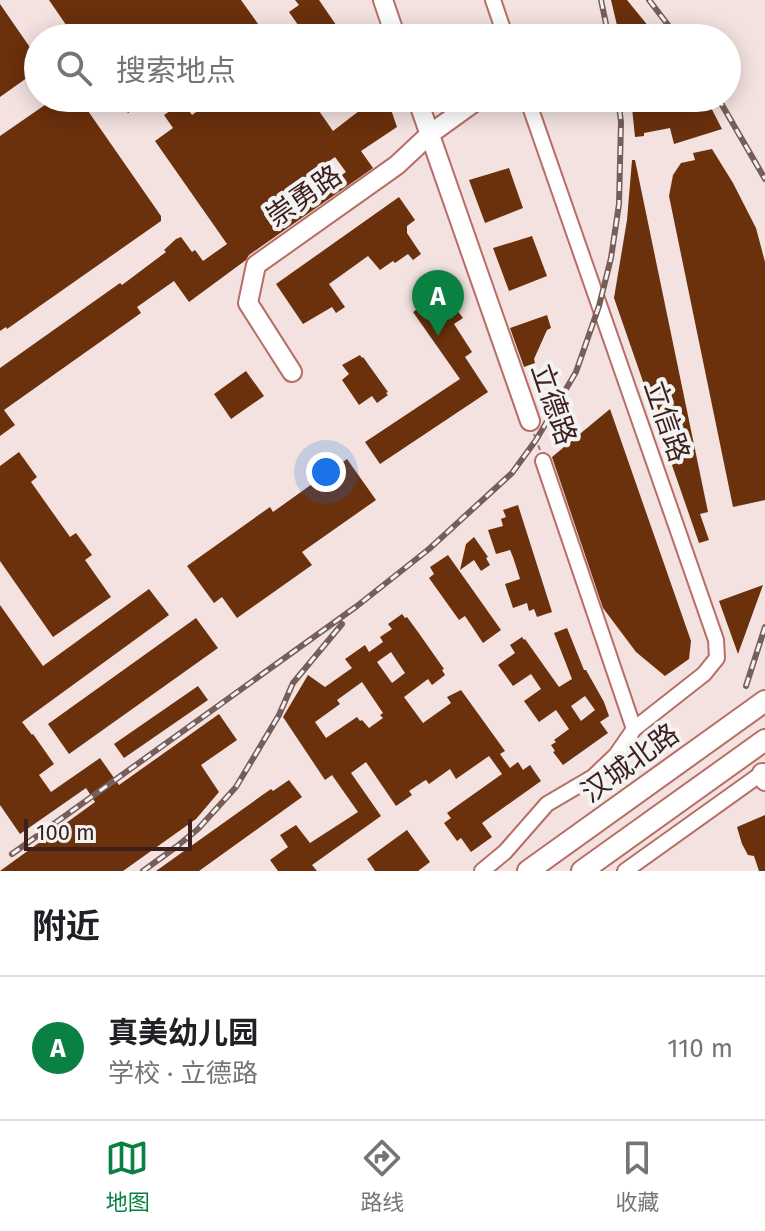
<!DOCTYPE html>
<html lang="zh">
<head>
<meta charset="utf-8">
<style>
  :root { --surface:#fff; --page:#f2f2f2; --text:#202124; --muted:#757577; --line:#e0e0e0; --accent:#0b8043 }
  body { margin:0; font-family:"Fira Sans","Noto Sans SC",sans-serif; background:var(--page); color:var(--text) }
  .scale { position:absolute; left:24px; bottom:20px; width:168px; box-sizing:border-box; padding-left:8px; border:4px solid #3d1f1b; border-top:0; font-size:22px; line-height:28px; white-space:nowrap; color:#3d1f1b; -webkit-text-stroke:6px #f3f3f3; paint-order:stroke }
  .you { position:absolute; left:326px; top:472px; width:28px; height:28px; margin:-20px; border:6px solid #fff; border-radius:50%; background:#1a73e8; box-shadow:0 0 0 12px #1a73e833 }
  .badge { display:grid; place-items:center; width:52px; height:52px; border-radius:50%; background:var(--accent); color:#fff; font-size:26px; font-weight:700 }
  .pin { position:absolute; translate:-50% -66px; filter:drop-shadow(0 2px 4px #0008) }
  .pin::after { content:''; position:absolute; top:42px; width:28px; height:24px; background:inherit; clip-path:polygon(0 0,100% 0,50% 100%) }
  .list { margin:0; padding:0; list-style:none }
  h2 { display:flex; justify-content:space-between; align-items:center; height:104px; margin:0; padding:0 32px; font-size:34px }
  h2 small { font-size:26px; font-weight:400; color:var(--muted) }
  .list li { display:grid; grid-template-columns:52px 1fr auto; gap:24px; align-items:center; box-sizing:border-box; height:144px; padding:0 32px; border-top:2px solid var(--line) }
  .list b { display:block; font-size:30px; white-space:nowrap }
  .list p { margin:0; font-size:26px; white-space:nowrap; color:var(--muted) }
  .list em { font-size:26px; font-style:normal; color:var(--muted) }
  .icon { flex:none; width:44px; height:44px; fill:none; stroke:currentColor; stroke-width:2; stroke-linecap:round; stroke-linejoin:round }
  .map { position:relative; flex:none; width:765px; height:871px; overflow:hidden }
  .search { position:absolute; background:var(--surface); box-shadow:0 4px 20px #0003; left:24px; right:24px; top:24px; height:88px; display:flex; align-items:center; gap:20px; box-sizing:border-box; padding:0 28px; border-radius:44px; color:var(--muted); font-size:30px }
  .sheet { height:248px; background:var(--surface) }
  nav { display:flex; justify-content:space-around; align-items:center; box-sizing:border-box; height:112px; border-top:2px solid var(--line); background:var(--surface); font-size:22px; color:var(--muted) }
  nav a { display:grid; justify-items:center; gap:4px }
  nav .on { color:var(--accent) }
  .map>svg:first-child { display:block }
  .building { fill:#6b300c; fill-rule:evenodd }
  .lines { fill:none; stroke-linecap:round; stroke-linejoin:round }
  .street-casing { stroke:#b86e66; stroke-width:18 }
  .secondary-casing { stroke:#b86e66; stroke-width:22 }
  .primary-casing { stroke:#b86e66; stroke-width:24 }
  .path { stroke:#907874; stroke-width:2; stroke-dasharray:6 6; stroke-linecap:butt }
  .street { stroke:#fff; stroke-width:14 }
  .secondary { stroke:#fff; stroke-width:18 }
  .primary { stroke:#fff; stroke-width:20 }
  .rail-casing { stroke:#775d59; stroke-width:6 }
  .rail { stroke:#f3f3f3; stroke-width:3; stroke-dasharray:9; stroke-linecap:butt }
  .labels { text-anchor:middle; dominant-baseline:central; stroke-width:8; stroke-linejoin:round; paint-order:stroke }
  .street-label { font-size:28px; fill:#3d1f1b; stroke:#f3f3f3 }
</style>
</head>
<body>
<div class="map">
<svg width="765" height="871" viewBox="0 0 765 871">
  <rect width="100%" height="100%" fill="#f3e2df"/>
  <path class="building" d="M49 0H241L268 38H75Z
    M295 0H319L345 38H322L315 28 305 35 289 12 299 5Z
    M611 0H627L658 38H620Z
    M0 4 38 59V70L0 97Z
    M55 98H79L161 216V221L7 329 6 327 0 331V136Z
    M117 98H149L128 113Z
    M216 98H310L333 131 359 111 356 105 367 98H387L397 127 361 151 373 168 249 255 246 260 189 302 174 281 137 307 141 313 4 410 15 425 0 436V368L120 283 122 285 166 252 164 250 176 239 181 237 192 252 195 250 203 261 227 244 155 141 173 128 164 115 183 102 192 115ZM335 157 346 172 324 187 313 172Z
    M631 98H641L642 109 666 104 664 98H706L722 129 674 144 670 128 644 133V136L635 137Z
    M712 149 733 183 756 228 765 262V500L733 507 669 196 673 175 681 163 695 160 693 153Z
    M632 160H635L708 512 700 514 709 540 699 543 614 298 627 220Z
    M509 168 523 208 485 223 469 180Z
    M399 197 415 220 407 226V233L421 254 413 260 408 254 395 263 393 261 380 270 368 256 329 284 345 307 336 313 332 307 303 324 276 284Z
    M532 236 547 276 509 291 493 248Z
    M445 289 458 308 456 309 463 318 454 324 472 352 465 357 488 392 380 464 365 442 460 379 413 312Z
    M547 315 551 328 547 330 534 359 535 363 524 367 510 328Z
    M360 355 362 358 363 357 388 392 386 393 388 395 377 403 372 396 359 405 342 380 349 374 342 365Z
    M246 371 264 396 231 419 214 394Z
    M610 409 691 641 689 659 665 676 636 652 603 608 552 457Z
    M19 452 37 477 31 482 70 537 76 533 92 555 85 560 111 597 53 637 0 561V466Z
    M347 459 376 500 302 552 312 565 237 618 222 597 214 603 187 566 270 507 273 512Z
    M518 505 552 612 537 617 534 609 529 611 527 603 513 608 505 584 520 579 513 557 510 550 496 554 488 530 503 526 501 519 506 517 503 510Z
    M474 537 488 557 486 558 490 565 481 571 474 560 460 570 466 544Z
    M448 555 501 630 483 643 465 616 459 620 429 578 434 574 430 567Z
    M763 585 738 654 719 601Z
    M149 589 169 615 22 722 32 735 33 734 54 764 39 775 51 792 100 758 119 785 219 714 237 740 201 765 219 792 196 819 123 871H0L95 802 86 788 20 834 0 805V605L43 666Z
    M402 614 405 618 407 617 418 632 444 669 442 670 445 675 432 685 428 679 404 697 423 723 451 703 447 697 461 690 505 751 500 754 510 768 518 762 523 770 530 765 541 781 482 823 492 837 471 852 461 838 457 841 444 823 451 818 447 813 502 774 489 756 456 779 450 769 429 784 426 780 424 781 409 791 412 795 396 806 366 762 351 773 381 816 312 865 317 871H278L270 860 288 847 280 835 296 825 310 843 358 812 332 775 325 780 283 717 308 675 325 687 352 668 345 659 365 645 369 652 383 642 380 637 392 629 388 624ZM391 652 405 673 392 683 377 662ZM362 682 383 713 380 715 383 718 369 728 362 720 360 721 357 717 326 738 315 722 340 704 337 700Z
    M196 618 218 648 69 754 48 724Z
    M567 628 584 670H586L604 702 609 716 600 722 608 733 563 765 553 752 555 751 551 745 556 742 554 740 569 729 556 710 539 722 524 701 541 689 531 674 513 686 498 665 515 653 510 645 522 637 524 640 525 639 559 687 572 679 554 633ZM585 696 595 710 581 721 571 706Z
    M198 686 208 700 124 758 114 744Z
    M289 780 302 797 199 871H156L271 789 273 791Z
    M765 815V871H759L754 856 748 855 742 844 737 827Z
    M407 830 430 862 418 871H375L367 859Z"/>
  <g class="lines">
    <g class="street-casing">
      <path id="street" d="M493 0 506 38
        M543 461 634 729
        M482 871 505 852 547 804 593 777 616 755 634 729 704 674 717 658 716 640 527 98
        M625 871 765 771"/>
    </g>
    <g class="secondary-casing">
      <path id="secondary" d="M383 0 396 38
        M417 98 530 421
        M292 372 248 303 256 265 397 165 430 134 480 98
        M762 773 765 781"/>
    </g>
    <g class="primary-casing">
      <path id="primary" d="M528 871 765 701
        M582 871 765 740"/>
    </g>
    <path class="path" d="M534 434 540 450"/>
    <use href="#street" class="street"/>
    <use href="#secondary" class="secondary"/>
    <use href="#primary" class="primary"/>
    <g class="rail-casing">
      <path id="rail" d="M601 0 609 38
        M649 0 678 38
        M718 98 765 179
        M746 686 765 627
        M12 854 357 606 429 549 512 473 536 440 576 372 599 306 611 258 619 204 621 122 618 98
        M143 871 176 847 198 829 236 787 279 715 293 683 342 624"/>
    </g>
    <use href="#rail" class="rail"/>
  </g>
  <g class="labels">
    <g class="street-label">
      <text transform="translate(304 196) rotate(-35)">崇勇路</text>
      <text transform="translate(554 404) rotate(71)">立德路</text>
      <text transform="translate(667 421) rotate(71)">立信路</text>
      <text transform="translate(630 763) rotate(-36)">汉城北路</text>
    </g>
  </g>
</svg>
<div class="scale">100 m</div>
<div class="you"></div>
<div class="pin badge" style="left:438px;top:336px">A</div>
<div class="search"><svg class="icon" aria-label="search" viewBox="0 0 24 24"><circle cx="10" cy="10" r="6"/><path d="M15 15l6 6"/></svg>搜索地点</div>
</div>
<section class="sheet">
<h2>附近<small></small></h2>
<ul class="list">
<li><span class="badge">A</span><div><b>真美幼儿园</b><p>学校 · 立德路</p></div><em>110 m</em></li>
</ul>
</section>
<nav>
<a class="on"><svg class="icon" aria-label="map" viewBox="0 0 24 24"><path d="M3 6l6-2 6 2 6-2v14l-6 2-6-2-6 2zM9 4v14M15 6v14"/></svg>地图</a>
<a><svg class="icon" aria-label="directions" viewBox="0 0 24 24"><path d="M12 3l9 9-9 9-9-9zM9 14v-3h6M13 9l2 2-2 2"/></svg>路线</a>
<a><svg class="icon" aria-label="saved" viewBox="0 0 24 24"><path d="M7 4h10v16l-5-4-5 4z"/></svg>收藏</a>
</nav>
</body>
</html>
